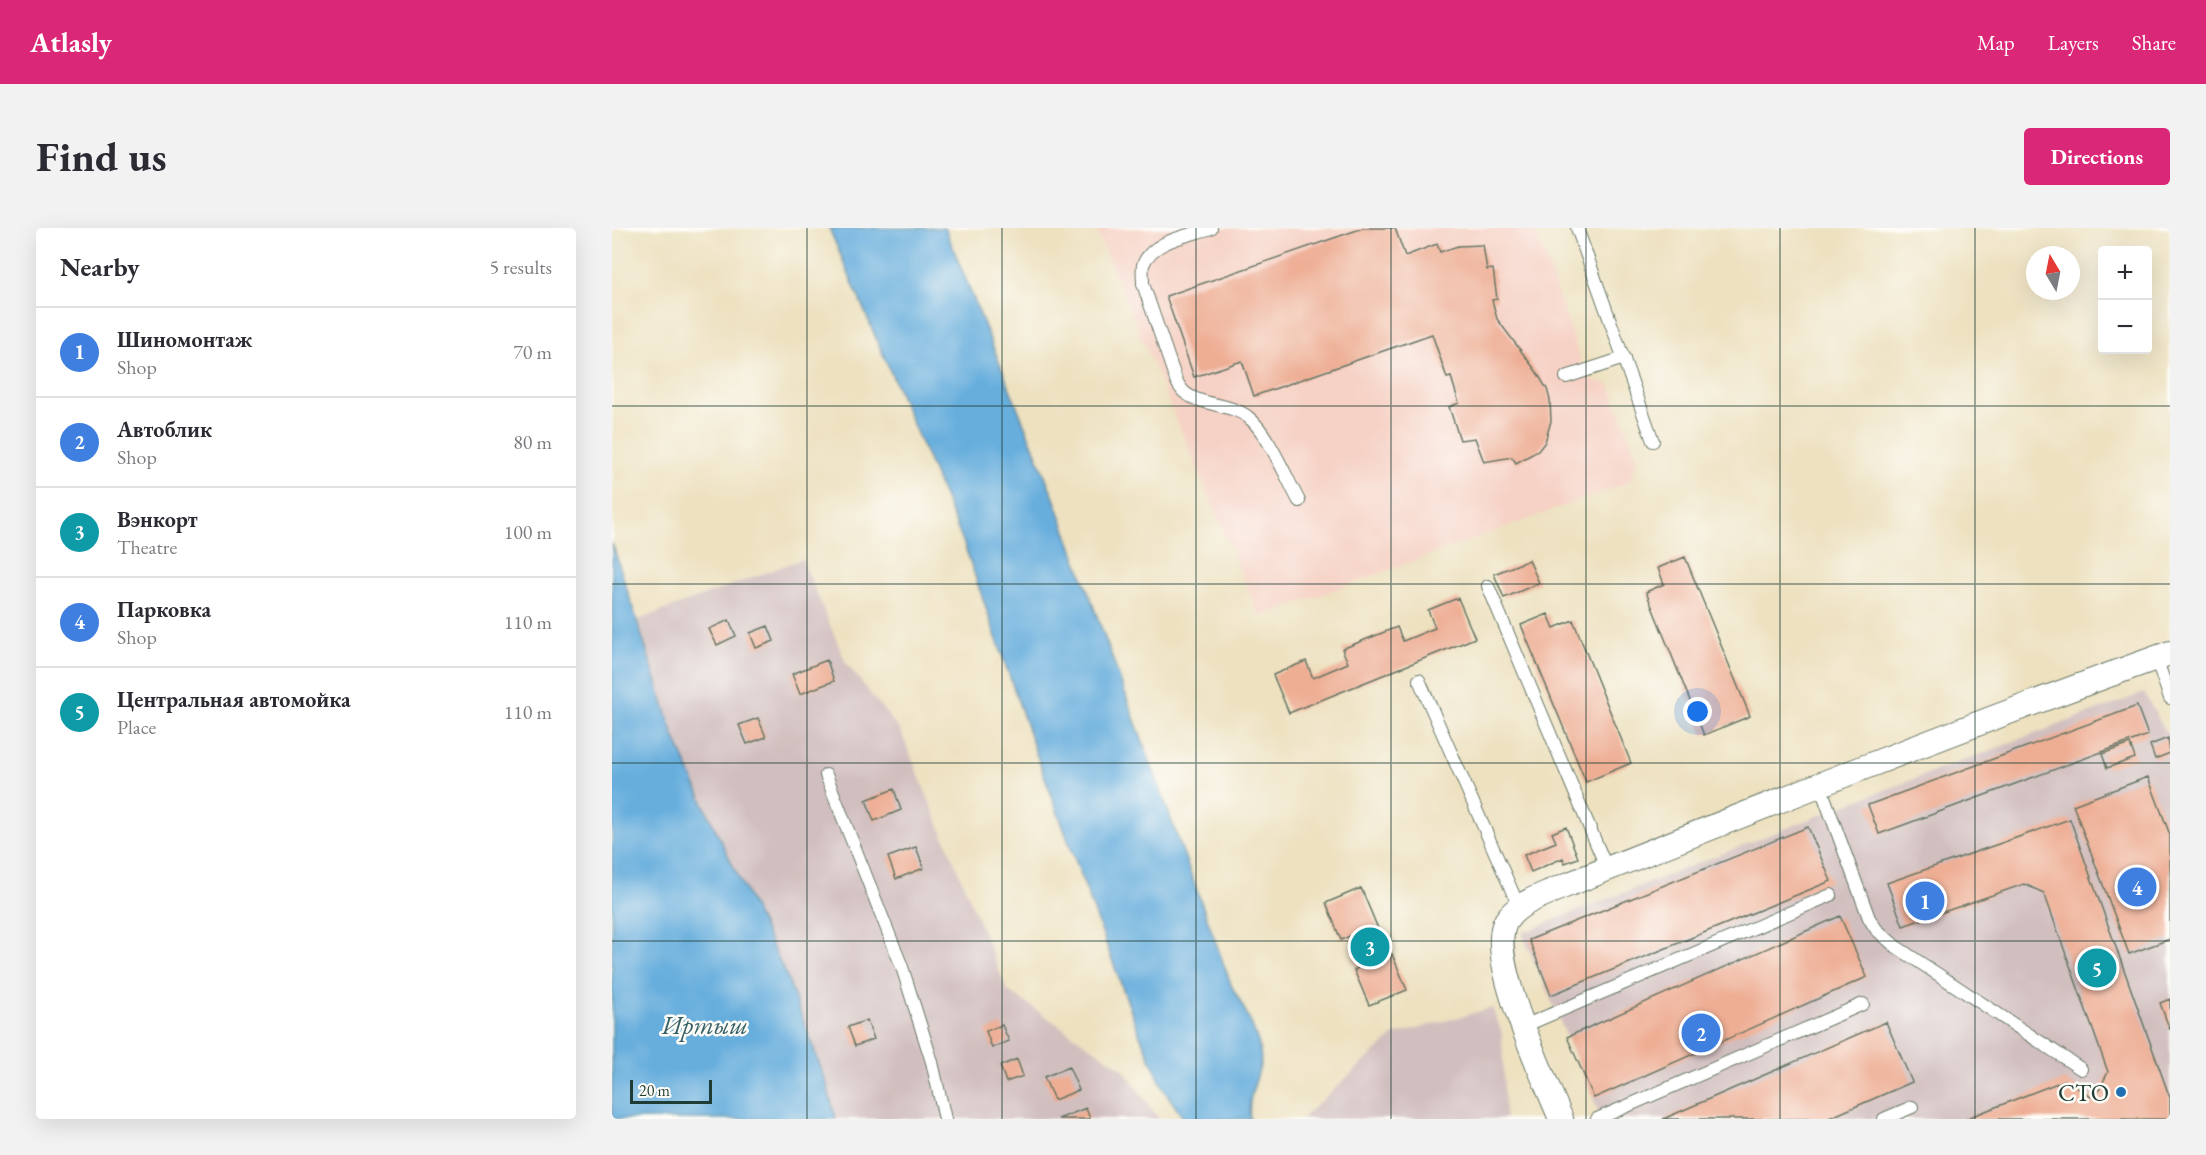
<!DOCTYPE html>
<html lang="en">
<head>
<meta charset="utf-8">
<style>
  :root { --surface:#fff; --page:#f2f2f3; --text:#2b2b33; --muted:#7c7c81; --line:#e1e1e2; --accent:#db2777 }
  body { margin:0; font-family:"EB Garamond",serif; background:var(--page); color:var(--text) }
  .controls { position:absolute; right:18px; top:18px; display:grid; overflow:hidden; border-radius:6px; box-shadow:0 6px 24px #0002 }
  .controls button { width:54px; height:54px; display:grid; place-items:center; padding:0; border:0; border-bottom:2px solid var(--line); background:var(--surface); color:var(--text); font:30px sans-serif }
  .compass { position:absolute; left:1414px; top:18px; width:54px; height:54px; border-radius:50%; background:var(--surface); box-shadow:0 6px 24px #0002; rotate:350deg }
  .scale { position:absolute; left:18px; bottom:15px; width:82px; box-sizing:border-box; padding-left:6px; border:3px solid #1f3d34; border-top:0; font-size:16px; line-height:21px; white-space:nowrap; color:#1f3d34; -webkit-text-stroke:4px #fdfcf7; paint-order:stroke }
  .you { position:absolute; left:1086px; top:484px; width:21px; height:21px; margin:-15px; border:4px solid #fff; border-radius:50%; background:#1a73e8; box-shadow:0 0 0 9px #1a73e833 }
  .badge { display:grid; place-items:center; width:39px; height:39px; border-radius:50%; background:var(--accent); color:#fff; font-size:20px; font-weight:700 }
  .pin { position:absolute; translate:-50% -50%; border:3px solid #fff; box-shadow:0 2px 6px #0006 }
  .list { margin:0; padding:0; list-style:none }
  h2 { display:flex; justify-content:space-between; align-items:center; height:78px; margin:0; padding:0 24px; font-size:26px }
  h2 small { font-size:20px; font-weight:400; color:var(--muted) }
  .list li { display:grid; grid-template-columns:39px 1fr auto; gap:18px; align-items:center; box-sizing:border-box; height:90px; padding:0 24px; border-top:2px solid var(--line) }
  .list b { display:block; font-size:22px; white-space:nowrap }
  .list p { margin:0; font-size:20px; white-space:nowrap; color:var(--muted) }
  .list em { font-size:20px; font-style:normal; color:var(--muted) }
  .map { position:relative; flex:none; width:1558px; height:891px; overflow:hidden; border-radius:6px }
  header { display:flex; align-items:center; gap:36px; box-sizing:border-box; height:84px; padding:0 30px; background:var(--accent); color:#fff }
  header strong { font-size:28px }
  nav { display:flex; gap:33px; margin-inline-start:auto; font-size:21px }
  .intro { display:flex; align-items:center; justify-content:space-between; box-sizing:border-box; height:144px; padding:0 36px }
  h1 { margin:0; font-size:42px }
  .button { padding:15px 27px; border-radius:6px; background:var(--accent); color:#fff; font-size:21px; font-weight:700 }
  main { display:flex; gap:36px; padding:0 36px }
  aside { flex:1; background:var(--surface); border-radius:6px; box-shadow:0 6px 24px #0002 }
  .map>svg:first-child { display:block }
  .built { fill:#f6d1c5 }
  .industrial { fill:#d1bfbf }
  .water { fill:#67aedd; stroke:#437688; stroke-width:1.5 }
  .building { fill:#eeae94 }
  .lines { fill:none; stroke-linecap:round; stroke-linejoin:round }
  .service-casing { stroke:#677665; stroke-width:14 }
  .minor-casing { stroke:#677665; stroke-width:26 }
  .service { stroke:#fff; stroke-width:12 }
  .minor { stroke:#fff; stroke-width:24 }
  .grid { fill:none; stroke:#1f3d34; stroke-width:1.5; stroke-opacity:0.55 }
  .poi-dot { fill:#1f6fb2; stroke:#fdfcf7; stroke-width:2 }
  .labels { text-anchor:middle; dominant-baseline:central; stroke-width:5; stroke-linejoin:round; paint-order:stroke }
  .poi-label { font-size:24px; fill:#1f3d34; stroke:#fdfcf7; text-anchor:end }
  .water-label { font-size:26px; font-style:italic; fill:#355f67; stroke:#fdfcf7 }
</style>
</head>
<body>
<header>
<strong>Atlasly</strong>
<nav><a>Map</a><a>Layers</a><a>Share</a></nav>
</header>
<div class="intro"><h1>Find us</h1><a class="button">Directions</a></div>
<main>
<aside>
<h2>Nearby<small>5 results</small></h2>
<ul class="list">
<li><span class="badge" style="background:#3f7fe0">1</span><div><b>Шиномонтаж</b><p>Shop</p></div><em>70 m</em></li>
<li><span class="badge" style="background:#3f7fe0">2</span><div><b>Автоблик</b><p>Shop</p></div><em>80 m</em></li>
<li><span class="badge" style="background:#0f9aa8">3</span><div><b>Вэнкорт</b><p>Theatre</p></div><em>100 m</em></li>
<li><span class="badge" style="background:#3f7fe0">4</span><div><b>Парковка</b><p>Shop</p></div><em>110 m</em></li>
<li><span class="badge" style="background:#0f9aa8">5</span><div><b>Центральная автомойка</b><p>Place</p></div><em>110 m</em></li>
</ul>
</aside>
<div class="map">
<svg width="1558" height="891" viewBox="0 0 1558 891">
  <rect width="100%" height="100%" fill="#fdfcf7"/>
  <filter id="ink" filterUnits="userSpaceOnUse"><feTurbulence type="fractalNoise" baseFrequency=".0167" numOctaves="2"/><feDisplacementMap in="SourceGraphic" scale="12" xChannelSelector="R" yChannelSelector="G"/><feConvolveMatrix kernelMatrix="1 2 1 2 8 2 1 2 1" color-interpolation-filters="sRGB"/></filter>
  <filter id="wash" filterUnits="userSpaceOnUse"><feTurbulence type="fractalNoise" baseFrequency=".008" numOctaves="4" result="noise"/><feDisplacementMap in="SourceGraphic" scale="24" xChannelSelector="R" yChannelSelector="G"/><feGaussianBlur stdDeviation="1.35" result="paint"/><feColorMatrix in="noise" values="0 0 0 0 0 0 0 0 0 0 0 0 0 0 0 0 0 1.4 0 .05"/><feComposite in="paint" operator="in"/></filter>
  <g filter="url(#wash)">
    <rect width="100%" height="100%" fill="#ede1c0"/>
    <path class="built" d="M490 0H923L975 150 998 157 1026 232 1017 254 648 389 484 2Z"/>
    <path class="industrial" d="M190 331 234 435 289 504 395 762 511 841 547 891H224L214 854 175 749 97 588 62 508 26 392Z
      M1532 465 1556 508 1558 507V891H990L910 705 1233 577Z
      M880 780 890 805 893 891H689L782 807Z"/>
    <path class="water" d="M217 0H333L442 270 620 759C630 776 653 817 648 837 644 857 635 869 638 891H572L552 862 527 805 425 528 351 313Z
      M0 315 62 508 97 588 175 749 214 854 224 891H0Z"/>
    <g id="blocks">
      <path class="building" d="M751 0H783L793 28 825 16 828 24 846 18 871 17 875 42 881 41 885 71 880 72 885 91 924 143 935 161 938 172 939 193 933 214 926 223 904 235 900 229 872 234 863 210 848 212 837 179 847 175 839 149 835 150 820 106 642 168 630 133 582 149 554 68Z
        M1073 329 1138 488 1092 507 1034 364 1052 356 1046 340Z
        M917 332 927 355 892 370 882 346Z
        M846 370 863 410 677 485 661 447 694 433 701 450 736 435 730 421 785 399 791 413 823 400 816 382Z
        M936 386 942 400 961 392 1019 535 974 554 909 397Z
        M117 392 124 408 105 417 97 401Z
        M156 398 162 413 144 420 138 405Z
        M215 432 222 453 188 466 180 446Z
        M1525 478 1536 507 1267 606 1256 577Z
        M146 490 154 509 135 516 127 497Z
        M1556 510 1558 525 1543 531 1538 517Z
        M1518 516 1523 530 1495 540 1490 526Z
        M1536 549 1558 607V711L1517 726 1461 577Z
        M282 561 289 582 262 593 254 572Z
        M1458 591 1558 870V891H1353L1453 852 1479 869 1484 868 1496 844 1432 665 1412 656 1291 698 1275 655Z
        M954 599 966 630 953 635 951 630 919 644 912 627 944 614 940 605Z
        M1196 599 1219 653 939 767 917 712Z
        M304 619 312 640 284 651 276 629Z
        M749 660 777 727 780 726 795 762 757 777 742 742 746 740 741 728 745 726 738 708 729 712 714 675Z
        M1228 688 1255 749 982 870 955 809Z
        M1558 771V802L1548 775Z
        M255 792 262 811 243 818 236 799Z
        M1274 794 1300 854 1215 891H1051Z
        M390 797 397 813 380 820 374 803Z
        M405 831 411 848 394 854 388 838Z
        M457 839 467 862 442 872 432 849Z
        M474 880 478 891H446Z"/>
    </g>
  </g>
  <g filter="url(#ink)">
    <use href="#blocks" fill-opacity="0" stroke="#677665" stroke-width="1.5"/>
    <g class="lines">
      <g class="service-casing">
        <path id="service" d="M599 0C577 8 540 12 531 37 530 43 531 50 531 56L564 152C566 156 569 161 572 164 588 178 618 175 636 189 655 203 675 251 687 273
          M965 0 1041 213
          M954 149 1012 130
          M876 358 995 641
          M1544 430 1558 470
          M807 452 907 679
          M214 547 290 739 320 834 333 891
          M1207 555 1257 690 1264 701 1283 718 1469 841
          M912 798 1219 667
          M985 891 1251 776
          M1272 891 1300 879"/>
      </g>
      <g class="minor-casing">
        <path id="minor" d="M949 891C934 853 873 728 894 693 904 677 924 670 940 663 1145 581 1350 499 1558 425"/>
      </g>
      <use href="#service" class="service"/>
      <use href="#minor" class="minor"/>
    </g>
  </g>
  <path class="grid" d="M195 0V891M390 0V891M584 0V891M779 0V891M974 0V891M1168 0V891M1363 0V891M0 178H1558M0 356H1558M0 535H1558M0 713H1558"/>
  <circle class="poi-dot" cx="1509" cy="864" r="6"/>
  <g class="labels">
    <g class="poi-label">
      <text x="1497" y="864">СТО</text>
    </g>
    <g class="water-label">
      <text x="93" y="797">Иртыш</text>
    </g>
  </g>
</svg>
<div class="controls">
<button>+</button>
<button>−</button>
</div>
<svg class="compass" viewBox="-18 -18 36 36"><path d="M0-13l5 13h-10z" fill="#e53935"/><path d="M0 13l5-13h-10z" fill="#7c7c81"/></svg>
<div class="scale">20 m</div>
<div class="you"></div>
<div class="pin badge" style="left:1313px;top:673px;background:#3f7fe0">1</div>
<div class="pin badge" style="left:1089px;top:805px;background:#3f7fe0">2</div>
<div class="pin badge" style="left:758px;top:719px;background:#0f9aa8">3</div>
<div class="pin badge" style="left:1525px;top:659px;background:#3f7fe0">4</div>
<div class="pin badge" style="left:1485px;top:740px;background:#0f9aa8">5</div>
</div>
</main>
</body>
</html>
